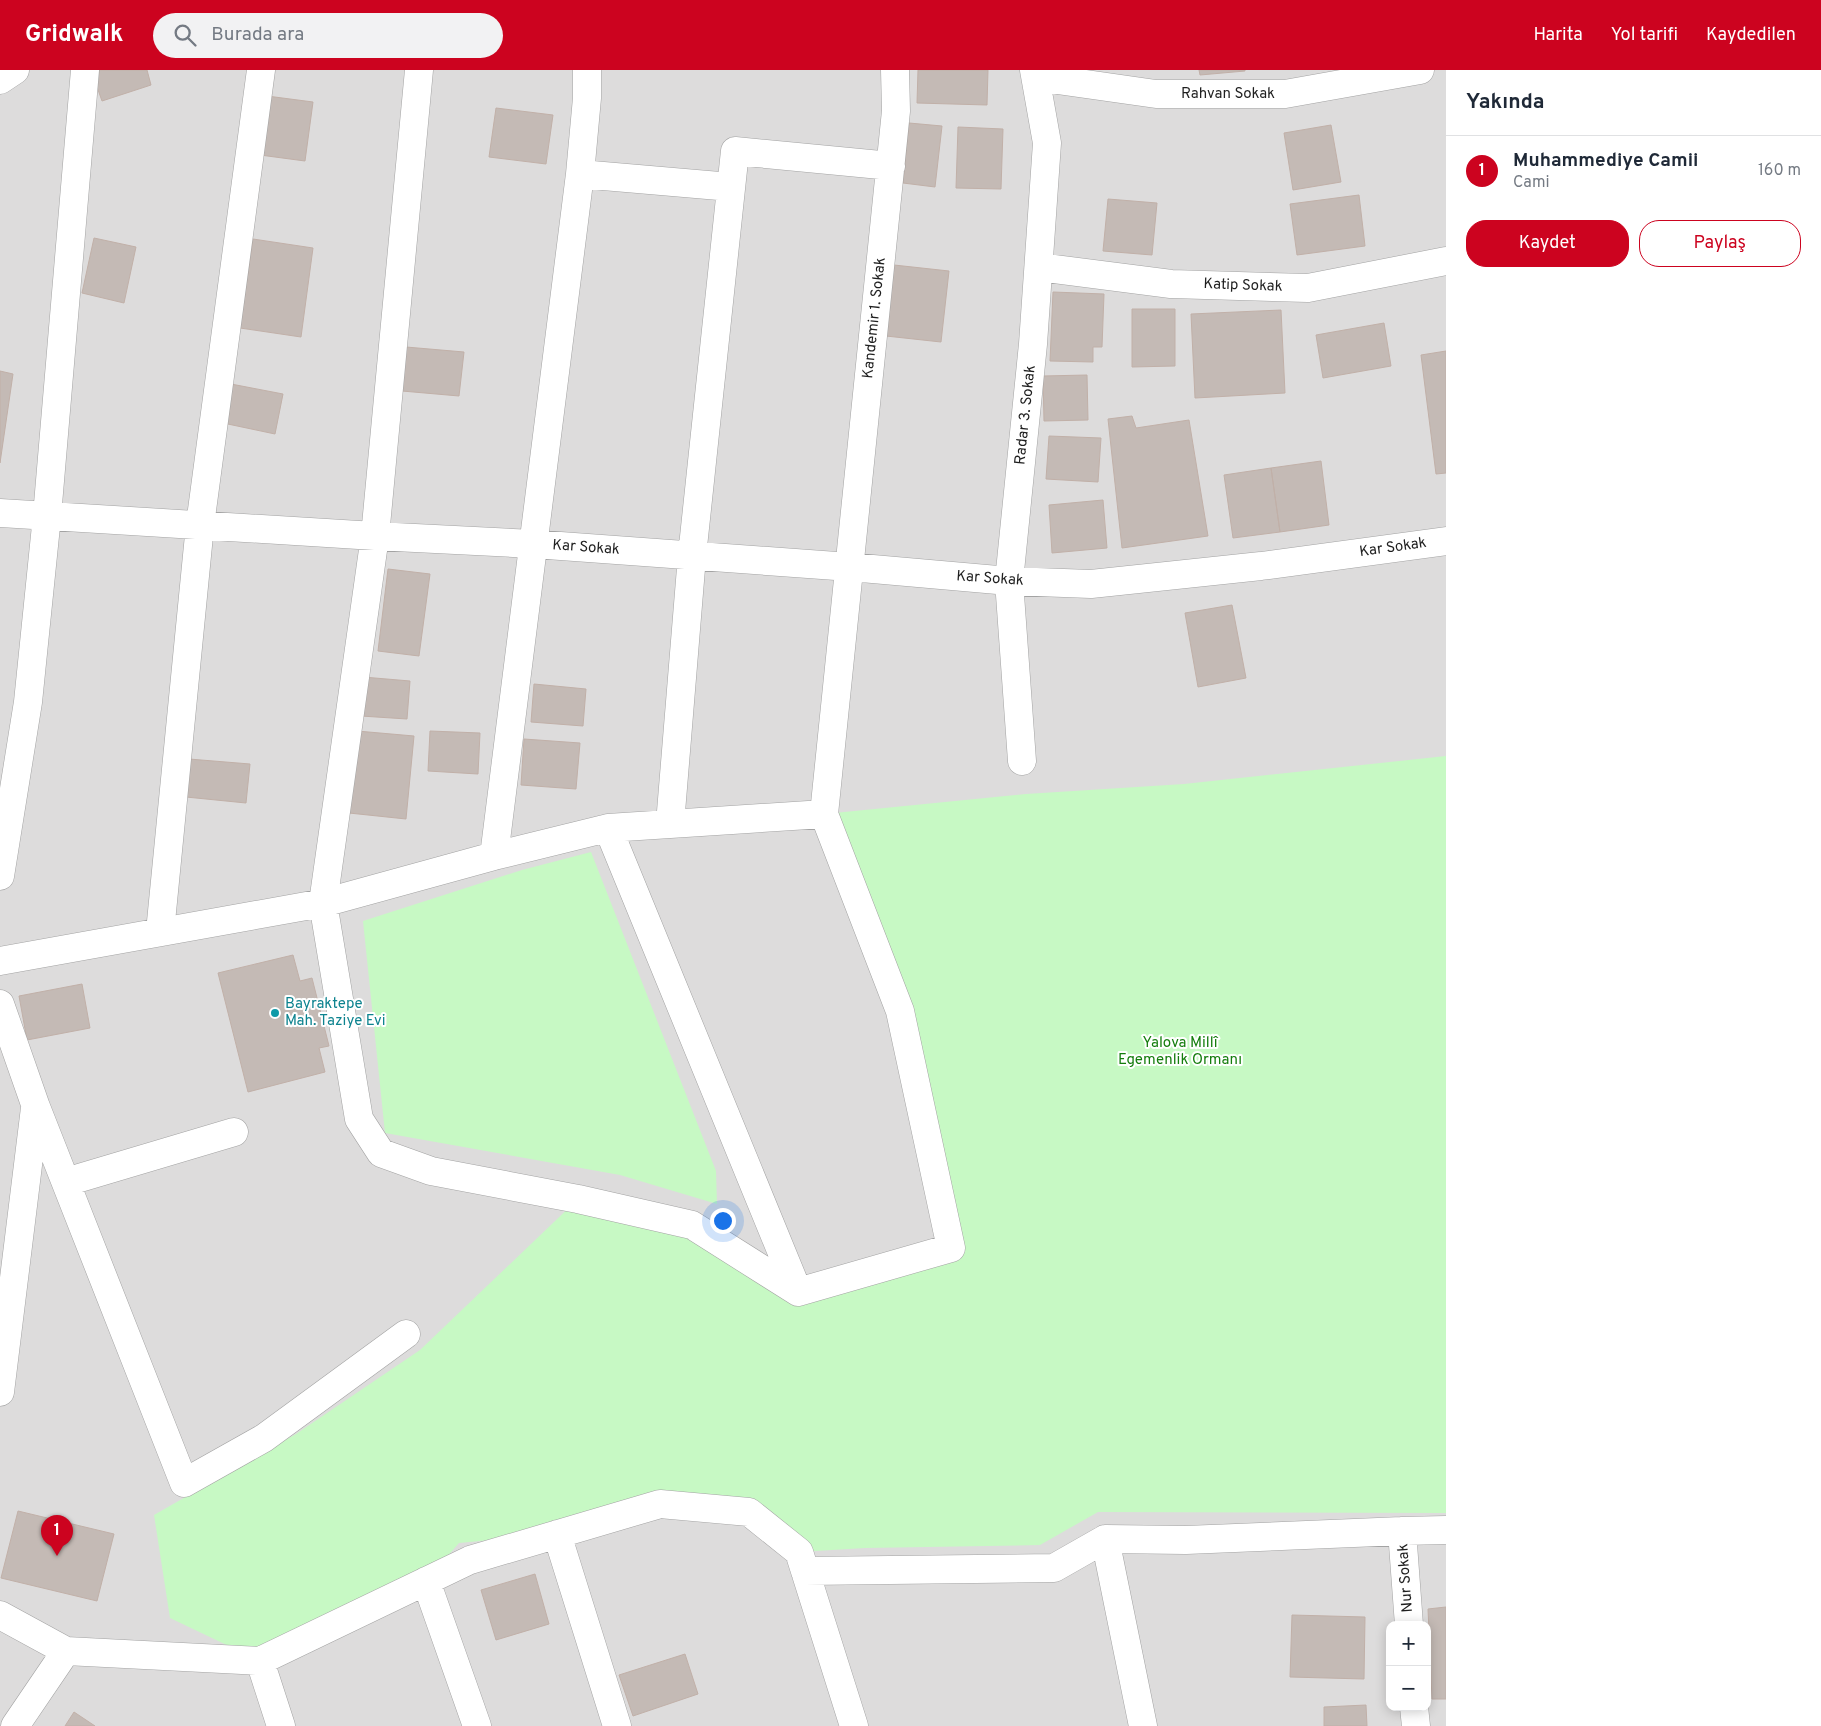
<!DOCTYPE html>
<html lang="tr">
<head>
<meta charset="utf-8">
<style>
  :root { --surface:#fff; --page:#f2f2f3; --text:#1f2937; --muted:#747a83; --line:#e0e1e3; --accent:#cc031f }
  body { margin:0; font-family:Overpass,sans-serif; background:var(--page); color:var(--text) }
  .controls { position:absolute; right:15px; bottom:15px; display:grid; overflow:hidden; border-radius:10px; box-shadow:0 2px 12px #0003 }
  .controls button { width:45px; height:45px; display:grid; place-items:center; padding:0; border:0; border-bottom:1px solid var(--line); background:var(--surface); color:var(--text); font:25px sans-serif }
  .you { position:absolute; left:722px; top:1150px; width:18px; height:18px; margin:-12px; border:4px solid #fff; border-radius:50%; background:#1a73e8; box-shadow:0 0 0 8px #1a73e833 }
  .badge { display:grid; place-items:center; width:32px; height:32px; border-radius:50%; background:var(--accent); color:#fff; font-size:16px; font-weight:700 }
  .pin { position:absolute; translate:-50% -41px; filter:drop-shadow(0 1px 2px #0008) }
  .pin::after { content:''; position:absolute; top:26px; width:18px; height:15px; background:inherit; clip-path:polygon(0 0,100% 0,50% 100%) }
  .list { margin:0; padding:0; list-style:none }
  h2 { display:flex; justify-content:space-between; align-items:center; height:65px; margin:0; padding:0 20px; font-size:21px }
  h2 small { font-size:16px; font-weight:400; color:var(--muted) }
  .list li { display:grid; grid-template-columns:32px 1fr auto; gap:15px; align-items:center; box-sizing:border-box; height:70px; padding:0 20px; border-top:1px solid var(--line) }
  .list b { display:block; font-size:19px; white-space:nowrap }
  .list p { margin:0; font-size:16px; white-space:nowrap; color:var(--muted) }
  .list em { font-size:16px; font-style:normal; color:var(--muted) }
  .actions { display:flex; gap:10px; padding:15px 20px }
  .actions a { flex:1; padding:11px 0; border:1px solid var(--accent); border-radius:20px; text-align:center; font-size:18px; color:var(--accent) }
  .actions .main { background:var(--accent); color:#fff }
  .icon { flex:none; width:28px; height:28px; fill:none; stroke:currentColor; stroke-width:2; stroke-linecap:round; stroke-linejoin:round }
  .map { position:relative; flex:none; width:1446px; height:1656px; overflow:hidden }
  header { display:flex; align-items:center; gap:30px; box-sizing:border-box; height:70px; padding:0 25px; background:var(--accent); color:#fff }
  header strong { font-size:24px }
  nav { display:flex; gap:28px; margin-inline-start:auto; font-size:18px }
  .search { width:350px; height:45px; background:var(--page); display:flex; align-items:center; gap:12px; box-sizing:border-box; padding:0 18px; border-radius:28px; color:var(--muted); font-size:19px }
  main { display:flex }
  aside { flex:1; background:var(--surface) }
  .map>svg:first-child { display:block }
  .residential { fill:#dddcdc; fill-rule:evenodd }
  .park { fill:#c7f9c4 }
  .building { fill:#c4bab5; stroke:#c1b0a8 }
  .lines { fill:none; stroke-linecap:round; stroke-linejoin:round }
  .minor-casing { stroke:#a3a3a3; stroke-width:29 }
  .minor { stroke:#fff; stroke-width:28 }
  .culture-dot { fill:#0f9aa8; stroke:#fff; stroke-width:2 }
  .labels { text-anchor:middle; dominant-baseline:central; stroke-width:4; stroke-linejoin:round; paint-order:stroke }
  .street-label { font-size:15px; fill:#1f1f1f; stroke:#fff }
  .culture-label { font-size:15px; fill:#0d838f; stroke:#fff; text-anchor:start }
  .park-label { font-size:15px; fill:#147d0d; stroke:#fff }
</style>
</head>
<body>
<header>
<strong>Gridwalk</strong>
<div class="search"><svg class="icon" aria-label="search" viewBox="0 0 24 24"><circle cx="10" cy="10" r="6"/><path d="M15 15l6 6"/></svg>Burada ara</div>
<nav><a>Harita</a><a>Yol tarifi</a><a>Kaydedilen</a></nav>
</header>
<main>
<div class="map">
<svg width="1446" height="1656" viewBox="0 0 1446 1656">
  <rect width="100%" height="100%" fill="#f0ebe6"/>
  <path class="residential" d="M0 0H1446V1656H0ZM1390 1555H1427V1637H1390Z"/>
  <path class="park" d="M1446 686V1443L1098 1442 1040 1475 865 1478 799 1482 749 1442 660 1434 557 1464 459 1473 426 1511 260 1591 170 1548 154 1445 296 1364 420 1280 578 1129 692 1155 798 1221 951 1178 900 941 824 744 1026 724 1184 714Z
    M591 782 716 1101 717 1134 620 1105 385 1063 363 851 522 800Z"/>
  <path class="building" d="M91 0H147L151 15 102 31Z
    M918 0H988L987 35 917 33Z
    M1199 0H1245V1L1200 5Z
    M267 26 313 32 305 91 260 85Z
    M496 38 553 45 546 94 489 87Z
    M909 53 942 56 935 117 903 113Z
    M1331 55 1341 112 1293 120 1284 63Z
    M958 57 1003 59 1001 119 956 118Z
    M1359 125 1365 176 1297 185 1290 134Z
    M1108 129 1157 133 1152 185 1103 181Z
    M94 168 136 177 124 233 82 223Z
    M253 169 313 178 301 267 240 258Z
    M894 195 949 201 941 272 886 266Z
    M1053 222 1104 224 1102 277H1093V292L1050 291Z
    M1132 239H1175V296L1132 297Z
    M1281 240 1285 323 1195 328 1191 244Z
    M1384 253 1391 296 1323 308 1316 265Z
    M406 277 464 282 459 326 402 321Z
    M1446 281V403L1436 404 1421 285Z
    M0 301 13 304 0 393Z
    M1087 305 1088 350 1044 351 1043 306Z
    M231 314 283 324 275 364 223 353Z
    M1132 346 1136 358 1189 350 1208 466 1122 478 1108 349Z
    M1049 366 1101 368 1098 412 1046 409Z
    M1321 391 1329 455 1280 462 1271 398Z
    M1271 398 1280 462 1233 468 1224 405Z
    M1103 430 1107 478 1052 483 1049 435Z
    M388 499 430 504 419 586 378 581Z
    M1232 535 1246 608 1198 617 1185 543Z
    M363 607 410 611 407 649 361 646Z
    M534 614 586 619 583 656 531 652Z
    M357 661 414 666 406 749 349 743Z
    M430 661 480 663 478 704 428 701Z
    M524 669 580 673 576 719 521 715Z
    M189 689 250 694 246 733 186 727Z
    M293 885 300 911 312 908 329 976 319 978 325 1002 248 1022 218 903Z
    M82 914 90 958 27 970 19 926Z
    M18 1441 114 1464 97 1531 1 1508Z
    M535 1504 549 1554 496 1570 481 1520Z
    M1446 1537V1629H1432L1428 1539Z
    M1292 1545 1365 1547 1364 1609 1290 1607Z
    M685 1584 698 1624 633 1646 619 1605Z
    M1366 1635 1367 1656H1324V1637Z
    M74 1642 95 1656H65Z"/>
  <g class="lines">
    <g class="minor-casing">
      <path id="minor" d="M419 0 375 466 323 833 359 1049 381 1083 431 1101 578 1129 692 1155 798 1222 608 758
        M1036 7 1156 24H1285L1420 0
        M0 10 15 0
        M580 104 731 117
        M1039 197 1171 214 1308 218 1446 191
        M0 443 375 466 533 474 850 497 1009 511 1091 514 1261 496 1446 471
        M1022 691 1009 511 1033 274 1047 73 1034 0
        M670 754 692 486 735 81 891 96
        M494 786 580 104 587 28V0
        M0 806 28 632 47 446 85 0
        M160 862 200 455 261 0
        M0 891 323 833 494 786 608 758 824 744
        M0 934 36 1037 184 1413 264 1368 406 1264
        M66 1112 234 1062
        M798 1222 951 1178 900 941 824 744 896 41 895 0
        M0 1322 35 1038
        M1402 1461 1409 1555
        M557 1464 617 1656
        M1105 1469 1143 1656
        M805 1501 1054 1498 1105 1469 1186 1470 1402 1461 1446 1460
        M426 1511 477 1656
        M0 1545 66 1581 260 1591 470 1490 660 1434 749 1442 799 1482 854 1656
        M260 1591 281 1656
        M1414 1637 1416 1656
        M15 1656 66 1581"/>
    </g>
    <use href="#minor" class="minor"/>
  </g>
  <circle class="culture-dot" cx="275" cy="943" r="5"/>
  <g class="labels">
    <g class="street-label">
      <text x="1228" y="24">Rahvan Sokak</text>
      <text transform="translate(1243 216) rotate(2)">Katip Sokak</text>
      <text transform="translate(875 248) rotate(-84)">Kandemir 1. Sokak</text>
      <text transform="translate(1026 345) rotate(-84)">Radar 3. Sokak</text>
      <text transform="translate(586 478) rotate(4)">Kar Sokak</text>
      <text transform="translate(1393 478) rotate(-8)">Kar Sokak</text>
      <text transform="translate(990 509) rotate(4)">Kar Sokak</text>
      <text transform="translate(1406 1508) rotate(-94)">Nur Sokak</text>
    </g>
    <g class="culture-label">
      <text x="285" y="934">Bayraktepe<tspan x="285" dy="17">Mah. Taziye Evi</tspan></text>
    </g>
    <g class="park-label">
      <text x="1180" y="973">Yalova Millî<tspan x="1180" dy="17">Egemenlik Ormanı</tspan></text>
    </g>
  </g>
</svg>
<div class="controls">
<button>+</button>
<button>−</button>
</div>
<div class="you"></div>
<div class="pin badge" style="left:57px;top:1486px">1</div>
</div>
<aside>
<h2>Yakında<small></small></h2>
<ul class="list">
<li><span class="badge">1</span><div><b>Muhammediye Camii</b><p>Cami</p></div><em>160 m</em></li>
</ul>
<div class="actions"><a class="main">Kaydet</a><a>Paylaş</a></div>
</aside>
</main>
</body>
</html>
